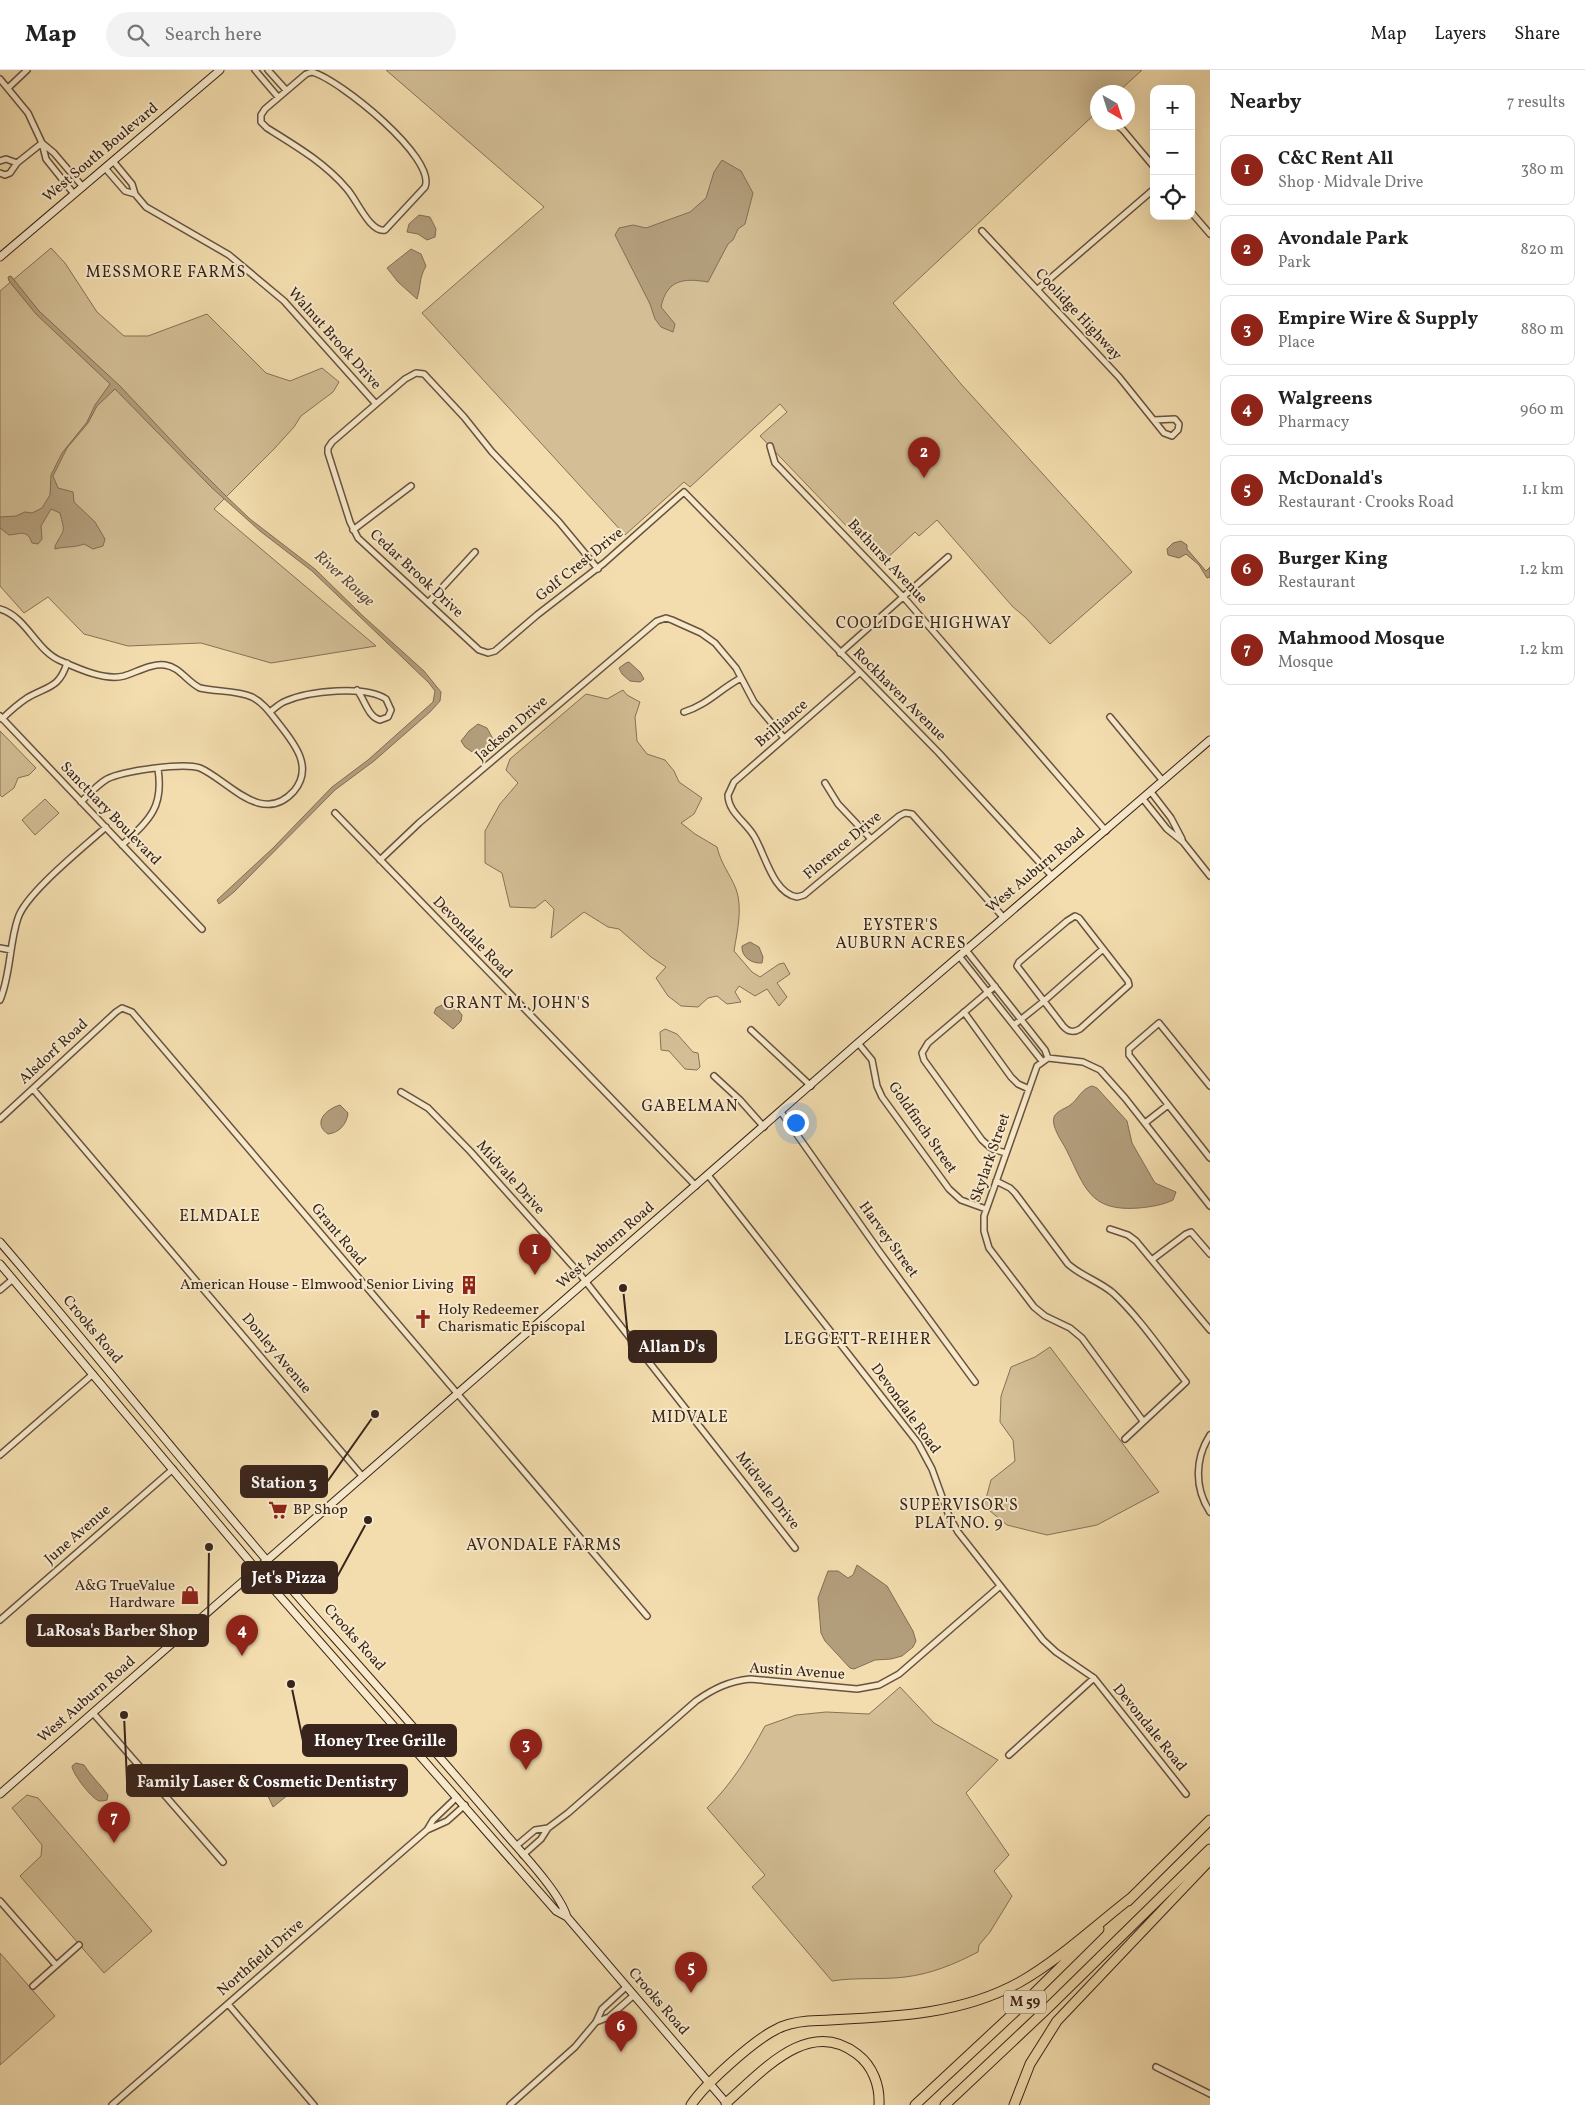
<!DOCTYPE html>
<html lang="en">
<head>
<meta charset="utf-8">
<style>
  :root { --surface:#fff; --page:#f2f2f2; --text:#222; --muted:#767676; --line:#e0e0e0; --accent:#8f2418 }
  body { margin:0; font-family:Vollkorn,serif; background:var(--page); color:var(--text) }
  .controls { position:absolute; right:15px; top:15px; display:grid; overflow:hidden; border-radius:10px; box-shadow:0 5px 20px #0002 }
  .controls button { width:45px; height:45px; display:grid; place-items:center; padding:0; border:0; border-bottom:1px solid var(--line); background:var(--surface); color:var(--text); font:25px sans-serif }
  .compass { position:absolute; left:1090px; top:15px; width:45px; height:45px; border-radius:50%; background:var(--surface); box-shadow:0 5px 20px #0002; rotate:141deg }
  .you { position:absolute; left:795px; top:1052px; width:18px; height:18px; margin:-12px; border:4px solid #fff; border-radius:50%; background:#1a73e8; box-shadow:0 0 0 8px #1a73e833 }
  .badge { display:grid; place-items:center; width:32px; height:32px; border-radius:50%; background:var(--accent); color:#fff; font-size:16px; font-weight:700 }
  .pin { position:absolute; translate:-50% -41px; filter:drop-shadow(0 1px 2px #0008) }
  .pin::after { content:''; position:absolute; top:26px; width:18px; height:15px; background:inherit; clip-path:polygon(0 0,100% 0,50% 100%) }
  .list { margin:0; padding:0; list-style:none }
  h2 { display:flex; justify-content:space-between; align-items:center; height:65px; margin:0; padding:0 20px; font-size:21px }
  h2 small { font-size:16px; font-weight:400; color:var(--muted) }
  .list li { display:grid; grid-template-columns:32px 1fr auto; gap:15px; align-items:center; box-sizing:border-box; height:70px; margin:0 10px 10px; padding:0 10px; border:1px solid var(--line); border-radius:10px }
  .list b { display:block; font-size:19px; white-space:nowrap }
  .list p { margin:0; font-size:16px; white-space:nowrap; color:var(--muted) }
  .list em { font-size:16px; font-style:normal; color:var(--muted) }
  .icon { flex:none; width:28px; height:28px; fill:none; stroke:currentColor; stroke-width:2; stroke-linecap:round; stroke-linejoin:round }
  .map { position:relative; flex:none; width:1210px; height:2035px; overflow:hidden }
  header { display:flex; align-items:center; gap:30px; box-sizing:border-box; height:70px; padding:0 25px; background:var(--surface); border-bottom:1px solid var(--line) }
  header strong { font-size:24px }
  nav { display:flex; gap:28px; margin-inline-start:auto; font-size:18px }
  .search { width:350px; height:45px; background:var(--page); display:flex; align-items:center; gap:12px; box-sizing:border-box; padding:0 18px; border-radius:28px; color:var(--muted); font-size:19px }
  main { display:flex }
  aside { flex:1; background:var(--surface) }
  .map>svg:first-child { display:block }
  .green { fill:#d3be95; stroke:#867158 }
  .water { fill:#b39e7c; stroke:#826d56 }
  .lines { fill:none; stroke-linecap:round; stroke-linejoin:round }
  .street-casing { stroke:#675240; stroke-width:8 }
  .secondary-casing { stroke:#38241c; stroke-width:9 }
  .highway-casing { stroke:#38241c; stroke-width:11 }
  .street { stroke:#f7e9ca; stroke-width:5 }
  .secondary { stroke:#f7e9ca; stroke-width:7 }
  .highway { stroke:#f3ddae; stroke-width:9 }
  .labels { text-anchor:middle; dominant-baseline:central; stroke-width:4; stroke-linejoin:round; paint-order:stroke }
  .shield { fill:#f7e9ca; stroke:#715f50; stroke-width:1 }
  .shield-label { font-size:14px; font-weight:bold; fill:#38241c }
  .street-label { font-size:15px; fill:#38241c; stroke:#f7e9ca }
  .poi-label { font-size:15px; fill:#38241c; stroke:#f7e9ca; text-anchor:end }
  .neighbourhood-label { font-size:16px; letter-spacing:1px; fill:#38241c; stroke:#f7e9ca }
  .water-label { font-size:16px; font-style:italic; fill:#5d4939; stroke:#f7e9ca }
  .leader { fill:none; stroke:#38241c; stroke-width:2 }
  .callout-dot { fill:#38241c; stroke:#f7e9ca; stroke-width:2 }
  .callout { fill:#38241c; stroke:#38241c; stroke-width:2 }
  .callout-label { font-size:16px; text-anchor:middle; font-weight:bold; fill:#fff }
</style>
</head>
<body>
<header>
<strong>Map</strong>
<div class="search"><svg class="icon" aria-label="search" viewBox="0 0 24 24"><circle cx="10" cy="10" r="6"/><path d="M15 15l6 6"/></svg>Search here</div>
<nav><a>Map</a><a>Layers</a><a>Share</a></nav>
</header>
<main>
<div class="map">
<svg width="1210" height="2035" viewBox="0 0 1210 2035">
  <rect width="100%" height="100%" fill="#f3ddae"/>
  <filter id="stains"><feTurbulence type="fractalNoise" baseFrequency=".004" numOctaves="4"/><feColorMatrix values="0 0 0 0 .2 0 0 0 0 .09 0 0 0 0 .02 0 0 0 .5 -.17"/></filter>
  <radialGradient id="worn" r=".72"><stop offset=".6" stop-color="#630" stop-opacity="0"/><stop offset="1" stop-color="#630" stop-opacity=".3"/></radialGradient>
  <path class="green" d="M386 0H1142L1118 22H1098L1097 42 893 233 961 314 1132 502 1050 574 1025 547 1013 537 937 450 919 466 915 462 882 493 760 366 787 342 780 334 690 417 684 412 625 465 422 243 544 137Z
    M51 178 65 193 97 242 124 266H148L207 244 266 303 290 311 322 298 339 312 333 322 301 346 294 357 274 379 214 439 376 576 271 593 201 573 128 576 84 564 48 527 24 543 0 516V221Z
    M623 620 627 625 640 632 635 647 637 671 647 684 665 690 674 701 679 712 702 728 694 744 681 753 695 764 717 777C721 794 730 804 736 819 743 838 737 862 734 881L752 902 760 907 779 894 784 893 790 904 777 913 787 927 779 936 767 919 755 926 739 916 735 922 741 932 727 934 717 926 708 928 698 937 681 936 668 926 656 908 666 897 651 887 619 859 608 857 584 842 551 868 554 839 545 830 535 838 510 837 502 803 485 793V761L500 734 518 713 506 700 510 689 586 624 607 629Z
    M0 661 36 698 29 705 18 708 14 718 2 727 0 725Z
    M45 729 59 743 35 765 22 750Z
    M665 959 677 964 693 982 698 983 700 997 697 1000 685 999 669 981 661 980 660 962Z
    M1050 1277 1159 1422 1097 1455 1047 1465 1007 1455 984 1436 991 1410 1015 1391 1013 1370 1000 1352 1001 1326 1011 1297 1035 1287Z
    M900 1617 934 1653 998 1690 966 1723 1009 1785 994 1801 1012 1826 990 1862 979 1875 978 1882C955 1894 931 1904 905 1907 881 1910 857 1907 832 1911L752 1817 765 1805 707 1738C731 1715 749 1686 765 1656L796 1645 826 1642 869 1644Z
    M27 1725 38 1728 152 1861 104 1903 20 1806 41 1786 42 1775 12 1738Z
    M0 1883 55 1946 0 1995Z"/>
  <path class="water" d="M722 90 741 101 753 123 745 154 738 159 733 170 728 174 708 212C684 208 667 209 661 237L675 254 673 262 661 257 655 249 650 234 615 165 619 158 633 155 646 158 690 142 706 128 714 102Z
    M419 145 430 147 436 159 435 167 427 170 418 164 407 162 409 154Z
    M411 179 421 184 426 196C419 208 421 216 417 229L398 212 387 198Z
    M11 206 39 241 120 316 185 385 225 425 250 449 315 499 363 546 424 601 441 622 440 631 430 642 374 691 335 720 234 822 219 834 217 830 273 778 332 717 368 690 433 632 435 621 429 613 312 501 260 461 211 417 115 319 97 336 88 353 67 378 53 406 58 418 73 422 74 432 95 452 105 469 103 476 93 479 84 474C74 478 66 476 55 479V476C65 457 65 464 60 443L51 439 41 456 42 469 38 474 32 473C27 459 21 464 9 465L0 458V447L16 446 25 442 32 443 42 438 50 425 51 405 62 383 87 352 95 335 110 314 36 244 9 211 8 207Z
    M1181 471 1187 475V479L1206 501 1210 497V507L1207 508 1199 495 1186 484 1179 488 1168 485 1167 479 1173 473Z
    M629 592 640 602 644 609 640 612 630 611 622 604 619 598 626 593Z
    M478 654 487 658 493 669 484 679 475 684 465 677 461 671 469 661Z
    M750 872 759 877 763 887 762 893C752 894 741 887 742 876Z
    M442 935 455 936 462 945 461 951 453 959 434 943 436 938Z
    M1092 1016 1097 1018 1127 1051 1132 1073 1155 1113 1176 1122 1173 1130C1163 1135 1150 1137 1139 1138 1089 1142 1085 1117 1066 1079 1062 1071 1051 1057 1054 1047 1057 1041 1064 1039 1069 1036 1078 1030 1081 1019 1092 1016Z
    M340 1035 348 1043C347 1054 339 1063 328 1064 312 1053 326 1039 340 1035Z
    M857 1495 887 1516 913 1561 916 1571 913 1577 902 1586 891 1589 875 1590 854 1599 850 1598 825 1571 821 1563 818 1528 828 1501H838L848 1508 853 1505Z
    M76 1693 84 1695C91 1706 100 1714 108 1725L107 1730C104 1731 102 1731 99 1731 91 1728 72 1703 72 1696Z
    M282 1698H285L298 1715V1717L273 1737 262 1713Z"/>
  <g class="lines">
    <g class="street-casing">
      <path id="street" d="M255 0 278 27
        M268 0 286 20
        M312 2C339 9 437 88 425 117L385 160C370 163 357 130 347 119 325 93 296 76 267 58L261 52V45L265 39 306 4Z
        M0 9 28 43 42 73 17 93 10 103 5 105 0 103
        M8 18 27 0
        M1113 52 1123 60 1154 97
        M0 91 6 89 17 93
        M113 91 132 114 135 124 146 137 229 185 284 231 376 334
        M105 98 125 121 135 124
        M74 124 46 89 42 73 54 83 83 117
        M1191 142 1210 164
        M982 161 1119 307 1164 363 1172 366 1178 360 1179 354 1175 349 1154 350
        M1038 219 1154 119
        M770 376 775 393 907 531 1106 761
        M353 460 411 416
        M598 499 559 452 492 382 464 347 424 304 416 303 405 309 332 372 328 378V383L350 452 358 468 479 580 488 583 495 581 537 545 604 493 684 422 938 682 1052 806
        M428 533 475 482
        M0 539C27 547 36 581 61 591 79 599 105 611 124 606 137 602 152 593 165 595 180 597 187 612 200 618 217 622 236 620 252 627 264 633 271 644 279 654 294 673 314 697 294 721 262 757 228 710 200 698 184 692 123 701 107 709 97 715 89 724 81 732
        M840 583 948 487
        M859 603 734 712 728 725C728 742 746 752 754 766 765 784 773 823 797 827L804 825 899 746 905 743 912 744 1003 847
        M270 642C275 638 280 633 286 631 309 621 365 615 386 629L391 640 388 647 380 650C368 647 365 630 357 620
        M684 642C707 635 720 619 741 608
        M0 646 202 859
        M1110 647 1163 711
        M2 649C10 641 18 634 27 628 47 616 59 619 67 593
        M825 713 838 734 871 769
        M1151 722 1171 748 1182 769
        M1143 729 1167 759 1183 772 1210 806
        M335 743 696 1116
        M122 775C149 750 164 738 158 699
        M380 790 419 753 657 551 666 548 672 550 701 563 715 573 736 598 754 632 784 668
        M1075 846 1079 848 1128 911 1129 915 1080 959C1073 963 1068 962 1063 956L1017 896 1019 892 1067 851Z
        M0 878 11 880
        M966 880 1045 980 1048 988
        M959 886 1042 991
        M995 916 928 973 922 983 924 990 982 1070 992 1079 1006 1083
        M0 930C11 904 9 874 18 848 26 823 84 777 106 757
        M964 942 1011 1007 1018 1014 1029 1019
        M1014 955 1044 931 1103 879
        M751 960 811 1016
        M858 973 872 990 877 1016 882 1027 949 1119 961 1130 986 1139
        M714 1006 740 1030 764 1057
        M1210 1016 1159 953 1129 979V985L1210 1088
        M33 1019 363 1407
        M401 1022 428 1038 470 1081 579 1203 795 1478
        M781 1042 879 1181 975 1312
        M0 1049 116 942 122 938 132 942 647 1546
        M1145 1053 1168 1035
        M708 1105 918 1373 932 1399 949 1446 958 1462 1043 1570 1056 1582 1094 1608 1186 1724
        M996 1111 1010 1118 1015 1123 1068 1194C1081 1206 1099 1211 1113 1223 1139 1247 1164 1284 1186 1312L1125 1369
        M1110 1159 1128 1165 1136 1171 1210 1260
        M1153 1189 1186 1164 1191 1162 1210 1184
        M0 1220 13 1209
        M1143 1351 1082 1268 1070 1258 1045 1246 1034 1237 989 1178 984 1161V1146L1037 996 1048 988 1083 992 1100 1000 1125 1028 1210 1136
        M1210 1365C1195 1388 1194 1418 1210 1442
        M0 1385 93 1304
        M0 1550 173 1399
        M93 1643 223 1792
        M1009 1685 1094 1608
        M427 1760 447 1751 465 1735
        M516 1776 535 1760 548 1758 568 1743 696 1631C713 1619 729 1611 750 1609L857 1619 879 1615 899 1604 999 1517
        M523 1785 541 1769 548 1758
        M0 1831 56 1895
        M33 1916 79 1875
        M228 1934 314 2035
        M596 1952 609 1947 634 1925
        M1156 1997 1210 2024
        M112 2035 427 1760 433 1750 457 1727
        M510 2035 575 1977 596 1952 602 1939 626 1917"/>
    </g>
    <g class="secondary-casing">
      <path id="secondary" d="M0 187 220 0
        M0 1172C111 1301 216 1435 329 1562 388 1628 447 1695 504 1762 522 1783 560 1823 567 1847L728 2035
        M0 1194 256 1499 556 1841 567 1847
        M0 1724 858 973 1210 670"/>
    </g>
    <g class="highway-casing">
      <path id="highway" d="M1128 1831 1210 1750
        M726 2033C761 2003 808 1946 857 1984 873 1996 880 2016 879 2035
        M691 2035C704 2015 753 1971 775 1960 785 1954 797 1952 808 1951 881 1947 955 1948 1020 1912 1060 1889 1096 1855 1132 1827
        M915 2035 1017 1940 1099 1859
        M945 2035 1049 1937 1210 1779
        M1014 2035 1030 1994 1057 1951 1210 1790"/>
    </g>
    <use href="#street" class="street"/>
    <use href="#secondary" class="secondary"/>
    <use href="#highway" class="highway"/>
  </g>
  <defs>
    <g id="building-bare" transform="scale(1.5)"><path d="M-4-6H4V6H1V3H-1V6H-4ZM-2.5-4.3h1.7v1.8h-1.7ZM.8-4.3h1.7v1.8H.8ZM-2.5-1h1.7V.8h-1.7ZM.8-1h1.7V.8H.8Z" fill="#8f2418" stroke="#f7e9ca" stroke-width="2.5" paint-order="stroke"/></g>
    <g id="church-bare" transform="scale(1.5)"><path d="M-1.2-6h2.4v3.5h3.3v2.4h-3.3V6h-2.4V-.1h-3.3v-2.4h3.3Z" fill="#8f2418" stroke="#f7e9ca" stroke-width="2.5" paint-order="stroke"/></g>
    <g id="supermarket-bare" transform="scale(1.5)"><path d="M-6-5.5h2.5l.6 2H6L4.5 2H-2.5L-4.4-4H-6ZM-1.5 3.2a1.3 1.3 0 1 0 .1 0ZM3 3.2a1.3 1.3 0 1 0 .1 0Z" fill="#8f2418" stroke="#f7e9ca" stroke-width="2.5" paint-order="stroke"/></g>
    <g id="shop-bare" transform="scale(1.5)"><path d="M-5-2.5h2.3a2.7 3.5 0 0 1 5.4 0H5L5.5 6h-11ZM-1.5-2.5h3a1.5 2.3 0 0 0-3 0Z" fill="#8f2418" stroke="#f7e9ca" stroke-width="2.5" paint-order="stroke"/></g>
  </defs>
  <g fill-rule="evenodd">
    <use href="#building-bare" x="469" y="1215"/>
    <use href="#church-bare" x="423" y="1249"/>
    <use href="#supermarket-bare" x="278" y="1440"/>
    <use href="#shop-bare" x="190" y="1525"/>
  </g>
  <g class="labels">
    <rect class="shield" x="1004" y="1920.5" width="42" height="23" rx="4"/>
    <g class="shield-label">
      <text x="1025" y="1932">M 59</text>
    </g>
    <g class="street-label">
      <text transform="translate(101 83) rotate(-40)">West South Boulevard</text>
      <text transform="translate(1078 245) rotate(47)">Coolidge Highway</text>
      <text transform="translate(334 269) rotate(48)">Walnut Brook Drive</text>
      <text transform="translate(887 492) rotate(47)">Bathurst Avenue</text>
      <text transform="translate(580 495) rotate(-39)">Golf Crest Drive</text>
      <text transform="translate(416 504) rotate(43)">Cedar Brook Drive</text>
      <text transform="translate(899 625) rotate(45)">Rockhaven Avenue</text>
      <text transform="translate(782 654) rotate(-41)">Brilliance</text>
      <text transform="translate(512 659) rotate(-41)">Jackson Drive</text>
      <text transform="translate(110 744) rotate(46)">Sanctuary Boulevard</text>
      <text transform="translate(843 776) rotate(-40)">Florence Drive</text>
      <text transform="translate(1036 801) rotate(-40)">West Auburn Road</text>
      <text transform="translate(472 868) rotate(46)">Devondale Road</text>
      <text transform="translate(54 982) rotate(-43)">Alsdorf Road</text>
      <text transform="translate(922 1058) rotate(55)">Goldfinch Street</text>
      <text transform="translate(991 1088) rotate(-71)">Skylark Street</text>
      <text transform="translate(510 1108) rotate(48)">Midvale Drive</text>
      <text transform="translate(338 1165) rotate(50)">Grant Road</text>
      <text transform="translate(888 1170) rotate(54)">Harvey Street</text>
      <text transform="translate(606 1176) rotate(-41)">West Auburn Road</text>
      <text transform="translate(92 1260) rotate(50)">Crooks Road</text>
      <text transform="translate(276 1284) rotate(50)">Donley Avenue</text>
      <text transform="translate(905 1339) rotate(54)">Devondale Road</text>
      <text transform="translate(767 1421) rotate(52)">Midvale Drive</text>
      <text transform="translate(78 1465) rotate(-41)">June Avenue</text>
      <text transform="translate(354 1568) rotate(48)">Crooks Road</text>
      <text transform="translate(797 1602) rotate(4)">Austin Avenue</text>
      <text transform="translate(87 1630) rotate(-41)">West Auburn Road</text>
      <text transform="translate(1149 1658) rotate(51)">Devondale Road</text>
      <text transform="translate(261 1888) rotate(-41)">Northfield Drive</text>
      <text transform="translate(658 1932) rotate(49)">Crooks Road</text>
    </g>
    <g class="poi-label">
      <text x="454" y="1215">American House - Elmwood Senior Living</text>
      <text x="438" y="1240" text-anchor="start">Holy Redeemer<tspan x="438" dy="17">Charismatic Episcopal</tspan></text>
      <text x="293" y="1440" text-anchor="start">BP Shop</text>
      <text x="175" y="1516">A&amp;G TrueValue<tspan x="175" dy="17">Hardware</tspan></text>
    </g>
    <g class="neighbourhood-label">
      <text x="166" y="203">MESSMORE FARMS</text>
      <text x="924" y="554">COOLIDGE HIGHWAY</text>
      <text x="901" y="856">EYSTER'S<tspan x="901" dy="18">AUBURN ACRES</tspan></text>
      <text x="517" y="934">GRANT M. JOHN'S</text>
      <text x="690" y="1037">GABELMAN</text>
      <text x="220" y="1147">ELMDALE</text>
      <text x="858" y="1270">LEGGETT-REIHER</text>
      <text x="690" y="1348">MIDVALE</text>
      <text x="959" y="1436">SUPERVISOR'S<tspan x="959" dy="18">PLAT NO. 9</tspan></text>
      <text x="544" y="1476">AVONDALE FARMS</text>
    </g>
    <g class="water-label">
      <text transform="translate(344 509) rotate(42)">River Rouge</text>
    </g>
  </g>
  <path class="leader" d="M623 1218L629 1277M375 1344L327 1412M368 1450L337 1507M209 1477L208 1560M291 1614L303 1671M124 1645L127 1711"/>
  <g class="callout-dot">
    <circle cx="623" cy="1218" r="5"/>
    <circle cx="375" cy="1344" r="5"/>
    <circle cx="368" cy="1450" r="5"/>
    <circle cx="209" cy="1477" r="5"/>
    <circle cx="291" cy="1614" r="5"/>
    <circle cx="124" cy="1645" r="5"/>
  </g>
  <g class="callout">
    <rect x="629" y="1261" width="87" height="31" rx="5"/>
    <rect x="241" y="1396" width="86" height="31" rx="5"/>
    <rect x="242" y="1492" width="95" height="31" rx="5"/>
    <rect x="27" y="1545" width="181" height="31" rx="5"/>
    <rect x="303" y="1655" width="153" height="31" rx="5"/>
    <rect x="127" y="1695" width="280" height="31" rx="5"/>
  </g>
  <g class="callout-label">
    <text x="672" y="1282">Allan D's</text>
    <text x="284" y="1418">Station 3</text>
    <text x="289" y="1513">Jet's Pizza</text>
    <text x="117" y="1566">LaRosa's Barber Shop</text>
    <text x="380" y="1676">Honey Tree Grille</text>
    <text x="267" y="1717">Family Laser &amp; Cosmetic Dentistry</text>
  </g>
  <rect width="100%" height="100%" filter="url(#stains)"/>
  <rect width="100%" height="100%" fill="url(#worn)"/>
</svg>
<div class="controls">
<button>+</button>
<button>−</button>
<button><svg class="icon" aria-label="locate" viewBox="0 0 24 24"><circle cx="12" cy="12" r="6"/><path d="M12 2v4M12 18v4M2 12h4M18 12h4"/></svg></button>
</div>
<svg class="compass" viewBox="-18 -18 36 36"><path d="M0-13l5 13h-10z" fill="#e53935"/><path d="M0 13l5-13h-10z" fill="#767676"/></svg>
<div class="you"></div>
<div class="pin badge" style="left:535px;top:1205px">1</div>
<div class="pin badge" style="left:924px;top:408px">2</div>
<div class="pin badge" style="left:526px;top:1700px">3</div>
<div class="pin badge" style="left:242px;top:1586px">4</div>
<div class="pin badge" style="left:691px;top:1923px">5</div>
<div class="pin badge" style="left:621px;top:1982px">6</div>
<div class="pin badge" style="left:114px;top:1773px">7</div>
</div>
<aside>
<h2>Nearby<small>7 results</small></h2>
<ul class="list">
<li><span class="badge">1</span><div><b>C&amp;C Rent All</b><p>Shop · Midvale Drive</p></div><em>380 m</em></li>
<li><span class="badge">2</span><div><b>Avondale Park</b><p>Park</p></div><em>820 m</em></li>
<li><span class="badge">3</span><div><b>Empire Wire &amp; Supply</b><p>Place</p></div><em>880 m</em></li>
<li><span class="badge">4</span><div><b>Walgreens</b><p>Pharmacy</p></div><em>960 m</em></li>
<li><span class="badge">5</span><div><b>McDonald's</b><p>Restaurant · Crooks Road</p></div><em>1.1 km</em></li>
<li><span class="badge">6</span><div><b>Burger King</b><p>Restaurant</p></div><em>1.2 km</em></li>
<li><span class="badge">7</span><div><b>Mahmood Mosque</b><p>Mosque</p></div><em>1.2 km</em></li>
</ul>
</aside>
</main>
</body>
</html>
